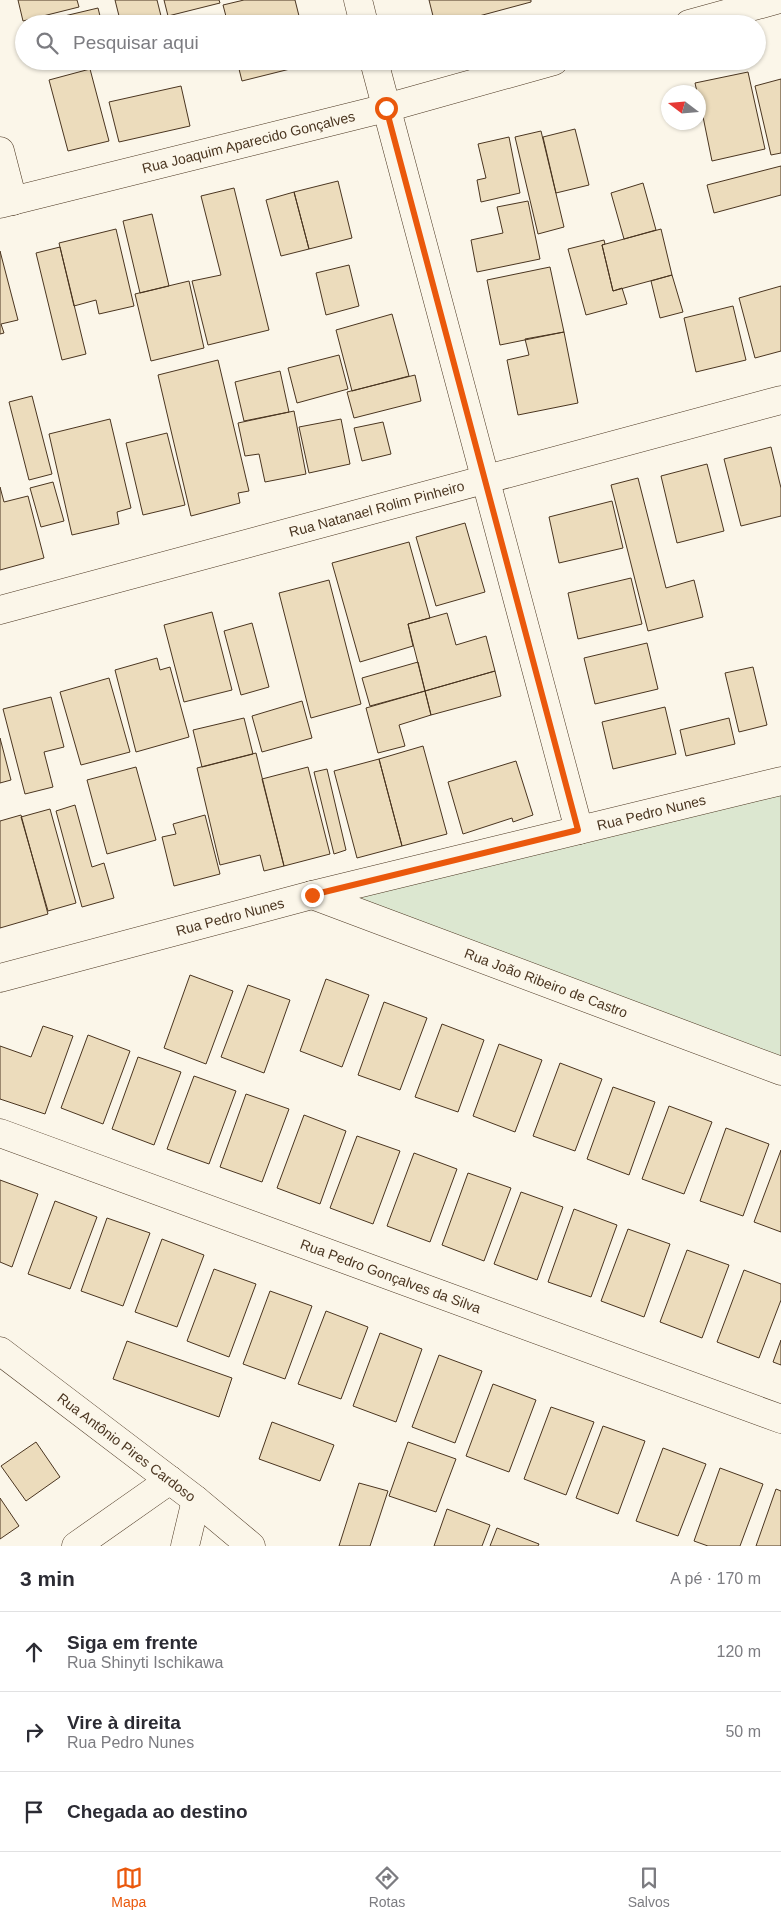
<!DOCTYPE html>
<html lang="pt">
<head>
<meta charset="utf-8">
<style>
  :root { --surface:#fff; --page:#f7f7f7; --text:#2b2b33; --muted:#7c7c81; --line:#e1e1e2; --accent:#ea580c }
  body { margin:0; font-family:Helvetica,sans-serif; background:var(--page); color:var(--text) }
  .compass { position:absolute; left:661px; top:85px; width:45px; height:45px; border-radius:50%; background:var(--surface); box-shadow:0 1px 4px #0004; rotate:286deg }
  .stop { position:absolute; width:15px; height:15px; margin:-11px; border:4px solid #ea580c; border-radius:50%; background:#fff }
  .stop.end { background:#ea580c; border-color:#fff; box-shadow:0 1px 5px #0008 }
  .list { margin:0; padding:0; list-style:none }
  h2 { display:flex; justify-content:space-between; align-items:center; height:65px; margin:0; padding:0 20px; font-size:21px }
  h2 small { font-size:16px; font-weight:400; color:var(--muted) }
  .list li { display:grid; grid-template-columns:32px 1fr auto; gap:15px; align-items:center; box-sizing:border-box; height:80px; padding:0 20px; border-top:1px solid var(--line) }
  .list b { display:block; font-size:19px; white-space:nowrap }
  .list p { margin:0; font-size:16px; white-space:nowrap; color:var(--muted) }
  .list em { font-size:16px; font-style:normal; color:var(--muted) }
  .icon { flex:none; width:28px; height:28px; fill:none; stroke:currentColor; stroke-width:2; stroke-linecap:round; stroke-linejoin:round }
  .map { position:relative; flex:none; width:781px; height:1546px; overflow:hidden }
  .search { position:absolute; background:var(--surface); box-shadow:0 1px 4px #0004; left:15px; right:15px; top:15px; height:55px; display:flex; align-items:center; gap:12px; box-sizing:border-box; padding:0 18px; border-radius:28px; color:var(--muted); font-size:19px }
  .sheet { height:305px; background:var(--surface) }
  nav { display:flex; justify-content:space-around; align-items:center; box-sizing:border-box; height:70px; border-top:1px solid var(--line); background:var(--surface); font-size:14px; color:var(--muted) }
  nav a { display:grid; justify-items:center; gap:2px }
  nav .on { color:var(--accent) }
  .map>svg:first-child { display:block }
  .green { fill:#dce7d0; stroke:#887966 }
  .building { fill:#ecdcbc; stroke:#4a3520 }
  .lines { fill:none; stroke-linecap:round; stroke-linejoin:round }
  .street-casing { stroke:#4a3520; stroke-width:29 }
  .street { stroke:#fbf6e9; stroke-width:28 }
  .route { stroke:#ea580c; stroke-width:6 }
  .labels { text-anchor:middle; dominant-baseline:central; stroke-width:4; stroke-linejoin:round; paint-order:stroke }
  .street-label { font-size:14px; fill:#4a3520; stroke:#fbf6e9 }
</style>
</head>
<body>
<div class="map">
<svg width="781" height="1546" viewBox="0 0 781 1546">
  <rect width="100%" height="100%" fill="#fbf6e9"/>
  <path class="green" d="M781 795V1059L345 898Z"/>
  <path class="building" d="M18 0H77L79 7 23 21Z
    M115 0H157L163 24H121Z
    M164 0H219L220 3 168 16Z
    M244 0H295L301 24H228L223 5Z
    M429 0H531V2L453 23 452 19 435 24Z
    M98 8 102 24H40L39 22Z
    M74 61H100L76 67Z
    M237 61H310V64L242 81Z
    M90 69 109 141 68 151 49 80Z
    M748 72 765 149 712 161 698 92H697L695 83Z
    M781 79V153L771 155 755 86Z
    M181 86 190 126 119 142 109 102Z
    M575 129 589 185 556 193 543 137Z
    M541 131 564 227 538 234 515 137Z
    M509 137 520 193 481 202 477 180 486 178 478 144Z
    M781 166V195L714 213 707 185Z
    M338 181 352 238 309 249 294 192Z
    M643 183 656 230 624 239 611 193Z
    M234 188 269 330 208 345 192 281 221 275 201 196Z
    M294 192 309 249 281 256 266 200Z
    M528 201 540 259 477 272 471 240 503 233 497 207Z
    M152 214 169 286 140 293 123 221Z
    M116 229 134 306 99 314 96 300 74 306 59 243Z
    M661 229 672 275 613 291 602 245Z
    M604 240 605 244 602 245 613 291 622 288 627 304 586 315 568 249Z
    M60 247 86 354 62 360 36 253Z
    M0 251 18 320 1 324 4 333 0 334Z
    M349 265 359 306 326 315 316 273Z
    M550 267 564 332 500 345 487 280Z
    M672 275 683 312 660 318 651 281Z
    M189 281 204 348 151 361 135 294Z
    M781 286V351L755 358 739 298Z
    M733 306 746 360 696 372 684 318Z
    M392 314 409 376 352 391 336 330Z
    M564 332 578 403 518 415 507 360 529 355 525 339Z
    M339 355 348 389 297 403 288 368Z
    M218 360 249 491 238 493 240 503 191 516 158 375Z
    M280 371 289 412 244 421 235 382Z
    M415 375 421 401 354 418 347 392Z
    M32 396 52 474 29 480 9 402Z
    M294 411 306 474 265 482 259 454 245 456 238 423Z
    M110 419 131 508 117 512 119 524 72 535 49 434Z
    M341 419 350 464 309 473 299 427Z
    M383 422 391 454 362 461 354 428Z
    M167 433 185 505 143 515 126 443Z
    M771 447 781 488V516L741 526 724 459Z
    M707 464 724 531 677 543 661 476Z
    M638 478 666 588 694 580 703 617 648 631 611 485Z
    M53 482 64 521 41 527 30 488Z
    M0 487 4 502 28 496 44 558 0 570Z
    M612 501 623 548 559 563 549 517Z
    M465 523 485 592 436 606 416 537Z
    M409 542 430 618 408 624 413 646 360 662 332 563Z
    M631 578 642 624 578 639 568 593Z
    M329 580 361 704 311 718 279 593Z
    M212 612 232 690 184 702 164 625Z
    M447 613 456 645 486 636 495 671 425 691 408 624Z
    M252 623 269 687 241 695 224 631Z
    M647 643 658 689 595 704 584 658Z
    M157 658 160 670 170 667 189 737 136 752 115 670Z
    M418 662 425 691 370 706 362 678Z
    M753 667 767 725 739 732 725 673Z
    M495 671 501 696 431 715 425 691Z
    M109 678 130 752 81 765 60 692Z
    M425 691 431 715 399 725 405 746 378 753 366 708Z
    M51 697 64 747 44 752 53 787 25 794 3 709Z
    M302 701 312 738 262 752 252 716Z
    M665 707 676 754 613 769 602 722Z
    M244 718 253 754 202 767 193 730Z
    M729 718 735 744 686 756 680 730Z
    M0 738 11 780 0 783Z
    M423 746 447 834 402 846 379 759Z
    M256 753 284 866 264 871 260 855 220 865 197 768Z
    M379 759 402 846 357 858 334 771Z
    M516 761 533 815 513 822 512 818 463 834 448 782Z
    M136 767 156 840 107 854 87 780Z
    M308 767 330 854 284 866 262 779Z
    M327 769 346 850 334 854 314 772Z
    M75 805 92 867 104 863 114 898 82 907 56 811Z
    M50 809 76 903 48 911 21 817Z
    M21 815 48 914 0 928V821Z
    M205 815 220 874 174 886 162 837 176 834 173 824Z
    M190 975 233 991 206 1064 164 1048Z
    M326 979 369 995 342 1067 300 1051Z
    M248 985 290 1000 264 1073 221 1057Z
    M384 1002 427 1018 400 1090 358 1075Z
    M442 1024 484 1040 458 1112 415 1097Z
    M43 1026 73 1036 45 1114 0 1099V1046L31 1057Z
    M88 1035 130 1051 103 1124 61 1108Z
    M499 1044 542 1060 515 1132 473 1116Z
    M138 1057 181 1072 154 1145 112 1129Z
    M560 1063 602 1079 575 1151 533 1136Z
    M194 1076 236 1091 209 1164 167 1149Z
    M613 1087 655 1102 629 1175 587 1159Z
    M246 1094 289 1109 262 1182 220 1167Z
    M669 1106 712 1122 684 1194 642 1179Z
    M304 1115 346 1131 320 1204 277 1188Z
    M726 1128 769 1144 743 1216 700 1201Z
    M357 1136 400 1151 373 1224 330 1208Z
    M781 1150V1232L754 1222Z
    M414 1153 457 1169 430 1242 387 1226Z
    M468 1173 511 1188 484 1261 442 1245Z
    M0 1180 38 1194 12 1267 0 1262Z
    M521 1192 563 1207 537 1280 494 1264Z
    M55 1201 97 1217 70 1289 28 1274Z
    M574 1209 617 1225 591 1297 548 1282Z
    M107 1218 150 1233 123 1306 81 1291Z
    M628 1229 670 1244 644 1317 601 1301Z
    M162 1239 204 1255 177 1327 135 1312Z
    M687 1250 729 1265 702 1338 660 1322Z
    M214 1269 256 1284 229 1357 187 1341Z
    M744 1270 781 1284V1300L759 1358 717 1342Z
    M270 1291 312 1306 285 1379 243 1364Z
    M326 1311 368 1327 341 1399 298 1384Z
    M380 1333 422 1349 396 1422 353 1406Z
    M781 1340V1365L773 1362Z
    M127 1341 232 1378 219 1417 113 1379Z
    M439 1355 482 1371 455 1443 412 1427Z
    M493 1384 536 1400 509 1472 466 1456Z
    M551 1407 594 1422 566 1495 524 1479Z
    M272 1422 334 1445 320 1481 259 1459Z
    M603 1426 645 1441 618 1514 576 1498Z
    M36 1442 60 1477 26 1501 1 1466Z
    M408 1442 456 1459 436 1512 389 1496Z
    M663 1448 706 1464 678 1536 636 1521Z
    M720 1468 763 1484 740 1546H708L694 1541Z
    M359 1483 388 1491 370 1546H339Z
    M776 1489 781 1491V1546H756Z
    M0 1498 19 1526 0 1539Z
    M447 1509 490 1525 482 1546H434Z
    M497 1528 539 1544 538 1546H490Z"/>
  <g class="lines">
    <g class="street-casing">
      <g id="street">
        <path d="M358 0 364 24"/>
        <path d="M689 24 776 0"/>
        <path d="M374 61 579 830"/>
        <path d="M0 151 13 201"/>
        <path id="s1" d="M0 204 386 108 554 61"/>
        <path id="s2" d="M0 610 781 400"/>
        <path id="s3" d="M312 895 781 1071"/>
        <path id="s4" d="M0 978 312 895 781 781"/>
        <path id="s5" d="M0 1133 781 1419"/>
        <path id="s6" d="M0 1351 196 1500 251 1546"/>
        <path d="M76 1546 170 1480"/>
        <path d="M185 1546 196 1500"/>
      </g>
    </g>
    <use href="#street" class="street"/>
  </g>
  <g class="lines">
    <path class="route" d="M312 895 578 830 386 108"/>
  </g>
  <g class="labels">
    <g class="street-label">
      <text stroke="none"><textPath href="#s1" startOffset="256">Rua Joaquim Aparecido Gonçalves</textPath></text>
      <text stroke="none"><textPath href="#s2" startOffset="390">Rua Natanael Rolim Pinheiro</textPath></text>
      <text stroke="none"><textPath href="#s4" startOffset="672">Rua Pedro Nunes</textPath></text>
      <text stroke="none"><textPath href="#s4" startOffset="238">Rua Pedro Nunes</textPath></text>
      <text stroke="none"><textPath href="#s3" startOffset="250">Rua João Ribeiro de Castro</textPath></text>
      <text stroke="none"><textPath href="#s5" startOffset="416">Rua Pedro Gonçalves da Silva</textPath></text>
      <text stroke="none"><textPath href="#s6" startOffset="159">Rua Antônio Pires Cardoso</textPath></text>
    </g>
  </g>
</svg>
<svg class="compass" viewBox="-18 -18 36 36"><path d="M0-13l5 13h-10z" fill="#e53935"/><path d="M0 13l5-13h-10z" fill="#7c7c81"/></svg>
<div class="stop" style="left:386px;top:108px"></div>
<div class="stop end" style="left:312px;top:895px"></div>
<div class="search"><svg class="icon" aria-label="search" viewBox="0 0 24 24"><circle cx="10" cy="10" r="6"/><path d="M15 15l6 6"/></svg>Pesquisar aqui</div>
</div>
<section class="sheet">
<h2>3 min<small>A pé · 170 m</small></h2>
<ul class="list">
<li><svg class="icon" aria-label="ahead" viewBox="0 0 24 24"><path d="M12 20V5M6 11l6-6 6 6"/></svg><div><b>Siga em frente</b><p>Rua Shinyti Ischikawa</p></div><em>120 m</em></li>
<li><svg class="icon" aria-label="right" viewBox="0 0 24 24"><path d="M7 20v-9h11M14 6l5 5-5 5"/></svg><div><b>Vire à direita</b><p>Rua Pedro Nunes</p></div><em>50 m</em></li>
<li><svg class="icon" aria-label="arrive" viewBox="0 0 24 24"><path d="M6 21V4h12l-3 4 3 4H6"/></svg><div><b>Chegada ao destino</b></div></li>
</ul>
</section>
<nav>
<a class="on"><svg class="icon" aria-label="map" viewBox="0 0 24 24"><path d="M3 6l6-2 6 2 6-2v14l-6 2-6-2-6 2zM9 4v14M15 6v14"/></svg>Mapa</a>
<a><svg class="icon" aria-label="directions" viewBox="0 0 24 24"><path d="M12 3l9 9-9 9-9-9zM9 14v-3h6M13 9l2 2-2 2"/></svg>Rotas</a>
<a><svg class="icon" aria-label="saved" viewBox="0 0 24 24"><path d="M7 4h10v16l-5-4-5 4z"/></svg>Salvos</a>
</nav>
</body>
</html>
